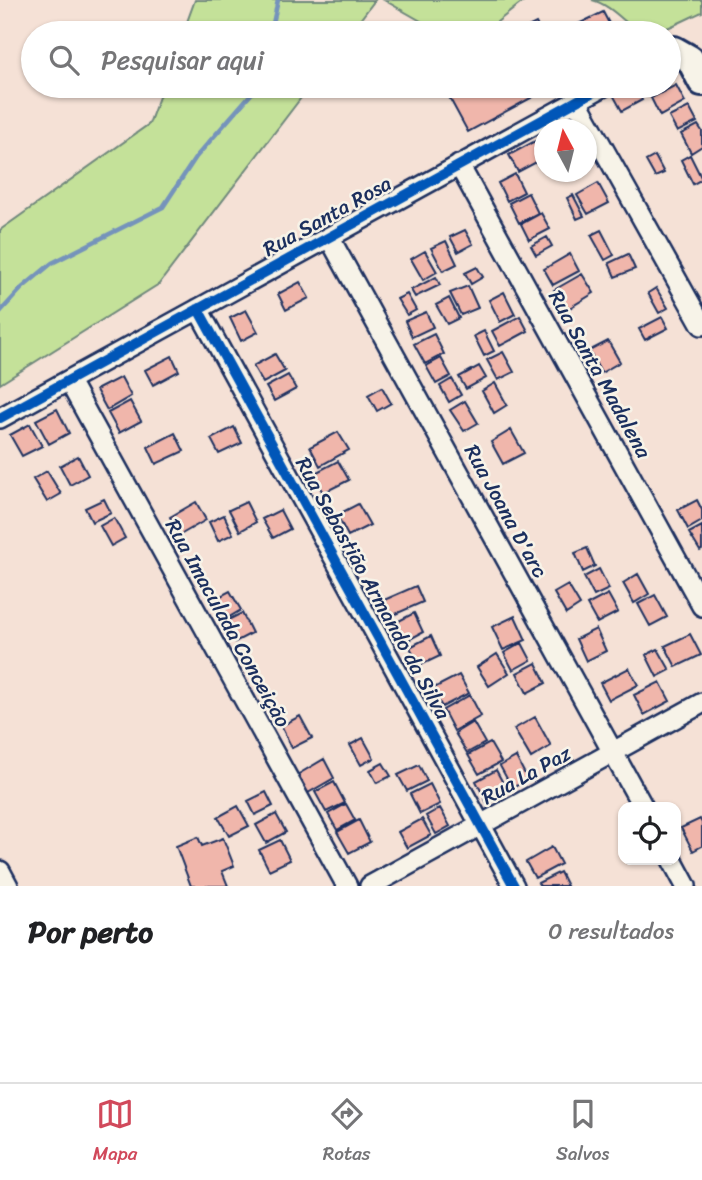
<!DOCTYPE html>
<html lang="pt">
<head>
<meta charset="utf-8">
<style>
  :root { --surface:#fff; --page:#f6f6f6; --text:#202124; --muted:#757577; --line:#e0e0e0; --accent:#d1495b }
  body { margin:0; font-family:Sriracha,sans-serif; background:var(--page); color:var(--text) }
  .controls { position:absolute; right:21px; bottom:21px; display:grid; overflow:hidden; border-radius:14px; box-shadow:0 2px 5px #0004 }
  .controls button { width:63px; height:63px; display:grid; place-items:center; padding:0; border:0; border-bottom:2px solid var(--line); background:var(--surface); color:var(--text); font:35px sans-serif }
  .compass { position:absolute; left:534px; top:119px; width:63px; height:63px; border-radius:50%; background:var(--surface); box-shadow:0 2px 5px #0004; rotate:353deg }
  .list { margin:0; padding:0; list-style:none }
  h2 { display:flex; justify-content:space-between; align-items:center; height:91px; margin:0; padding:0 28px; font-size:30px }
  h2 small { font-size:23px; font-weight:400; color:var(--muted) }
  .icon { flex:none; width:38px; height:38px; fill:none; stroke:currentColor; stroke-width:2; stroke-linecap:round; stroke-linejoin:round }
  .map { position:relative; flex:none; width:702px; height:886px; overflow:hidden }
  .search { position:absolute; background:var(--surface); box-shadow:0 2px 5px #0004; left:21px; right:21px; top:21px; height:77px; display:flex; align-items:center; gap:18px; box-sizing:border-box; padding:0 24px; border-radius:38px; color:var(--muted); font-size:26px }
  .sheet { height:196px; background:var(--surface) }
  nav { display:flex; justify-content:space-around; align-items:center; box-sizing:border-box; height:98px; border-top:2px solid var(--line); background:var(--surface); font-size:19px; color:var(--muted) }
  nav a { display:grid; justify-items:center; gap:4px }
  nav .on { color:var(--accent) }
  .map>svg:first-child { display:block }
  .green { fill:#c4e199; stroke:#70887c; stroke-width:2 }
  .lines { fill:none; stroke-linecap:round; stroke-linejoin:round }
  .stream { stroke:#7493bb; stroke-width:4.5 }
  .building { fill:#f0b6ab; stroke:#1b2f5e; stroke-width:2 }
  .street-casing { stroke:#1b2f5e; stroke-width:24 }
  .secondary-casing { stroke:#1b2f5e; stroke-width:32 }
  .street { stroke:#f7f3e8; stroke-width:19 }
  .secondary { stroke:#f7f3e8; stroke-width:26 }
  .cycleway-casing { stroke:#f7f3e8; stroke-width:15 }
  .cycleway { stroke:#0057b8; stroke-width:10 }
  .labels { text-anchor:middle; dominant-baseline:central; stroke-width:5; stroke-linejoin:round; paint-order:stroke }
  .street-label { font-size:21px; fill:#1b2f5e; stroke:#f7f3e8 }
</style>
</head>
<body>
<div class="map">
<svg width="702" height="886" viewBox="0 0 702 886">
  <rect width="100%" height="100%" fill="#f5e1d6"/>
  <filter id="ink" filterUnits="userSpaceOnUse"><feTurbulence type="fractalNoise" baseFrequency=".0143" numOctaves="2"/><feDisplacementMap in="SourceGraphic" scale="14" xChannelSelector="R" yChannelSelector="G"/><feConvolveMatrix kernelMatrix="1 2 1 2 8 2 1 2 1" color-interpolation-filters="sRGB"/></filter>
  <g filter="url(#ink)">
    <path class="green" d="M195 0H375L350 33H183Z
      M384 0H525L483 33H442Z
      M592 0H702V12C690 17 656 36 644 33 629 30 615 6 592 0Z
      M163 86H310L159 284 0 384V230L149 124Z"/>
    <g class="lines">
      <path class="stream" d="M271 33 278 0
        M0 312 22 288 52 263 163 207 196 157 258 86"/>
    </g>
    <path class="building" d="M603 12 614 33H570L568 29Z
      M536 23 541 33H516Z
      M676 85 685 102 660 116 651 98Z
      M443 86H553L468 132Z
      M620 86H635L642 100 622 111 611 91Z
      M689 107 697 122 677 132 669 117Z
      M698 125 702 131V146L691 153 681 134Z
      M535 141 544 158 518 172 509 155Z
      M690 155 702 179 693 184 681 160Z
      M655 156 664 173 655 177 646 161Z
      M515 174 524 192 507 201 498 183Z
      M598 183 609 203 588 214 577 195Z
      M528 193 538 213 519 223 509 203Z
      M573 195 584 216 577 219 567 198Z
      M541 213 550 229 529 240 521 224Z
      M465 230 473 244 458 252 450 237Z
      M601 230 614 255 605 260 591 235Z
      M547 237 552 246 536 255 531 246Z
      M446 241 457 264 443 271 431 248Z
      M425 251 437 272 423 280 411 259Z
      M570 254 579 271 553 285 544 269Z
      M628 254 635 269 615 277 609 263Z
      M477 267 483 277 471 284 465 273Z
      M582 274 594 293 566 310 554 290Z
      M436 277 440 285 415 297 411 290Z
      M300 282 309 298 286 310 278 294Z
      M468 286 478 308 461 315 450 293Z
      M656 288 668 308 659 313 648 293Z
      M504 292 515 314 500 322 489 300Z
      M407 294 416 310 407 315 397 299Z
      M449 298 459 318 447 324 436 305Z
      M246 310 258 332 241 341 230 318Z
      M426 312 433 327 412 337 405 321Z
      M520 316 528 331 500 346 492 331Z
      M662 317 668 328 645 340 639 329Z
      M484 331 494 351 484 356 474 336Z
      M434 334 444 354 425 364 414 344Z
      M608 341 620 362 601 373 589 351Z
      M503 352 514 372 498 380 487 360Z
      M275 354 285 371 263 383 253 366Z
      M172 356 179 371 153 385 145 370Z
      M441 358 451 376 436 384 426 366Z
      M479 366 486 378 466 389 459 377Z
      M288 375 296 389 274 401 266 387Z
      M121 377 131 396 107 410 96 390Z
      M452 379 461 395 449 402 440 386Z
      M495 383 507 405 494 413 482 391Z
      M382 387 391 403 377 411 368 395Z
      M130 401 141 421 119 433 108 413Z
      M465 401 478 423 464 431 450 410Z
      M57 409 69 433 49 444 36 420Z
      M30 424 42 446 22 456 10 435Z
      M234 427 242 443 219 454 211 439Z
      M511 430 524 453 503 464 491 442Z
      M338 432 349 450 320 466 310 447Z
      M175 433 184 451 156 464 148 447Z
      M78 456 88 475 70 485 60 466Z
      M338 461 349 480 323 493 313 474Z
      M47 471 61 494 47 502 33 479Z
      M104 499 111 513 92 522 85 508Z
      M697 500 702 510V521L688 529 678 510Z
      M196 502 206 520 180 535 170 517Z
      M246 502 256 522 240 531 229 510Z
      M358 504 370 525 348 536 337 515Z
      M280 510 290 529 273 538 262 519Z
      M224 515 233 534 218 541 209 522Z
      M114 518 125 538 111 546 100 526Z
      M702 526V550L700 551 689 533Z
      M587 548 595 566 583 572 575 553Z
      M599 569 609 589 594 596 584 577Z
      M638 574 649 594 634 603 623 583Z
      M568 585 580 605 566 614 554 593Z
      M416 586 423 602 391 616 384 600Z
      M230 591 241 610 224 620 213 600Z
      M608 594 618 612 597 623 587 605Z
      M655 595 667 617 650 626 638 604Z
      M242 613 252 633 235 642 224 622Z
      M414 613 423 632 403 643 393 624Z
      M515 616 526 640 503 650 492 627Z
      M596 629 606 651 586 661 576 639Z
      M690 634 701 655 676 667 665 646Z
      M431 636 440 656 419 666 410 647Z
      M522 643 531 660 513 670 504 653Z
      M658 649 670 670 657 677 646 655Z
      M497 654 509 673 489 686 477 667Z
      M536 663 546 683 527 693 517 673Z
      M629 668 638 685 609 700 600 683Z
      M459 675 469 693 442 707 432 689Z
      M660 682 670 701 644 715 634 695Z
      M470 695 481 716 454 731 443 710Z
      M300 716 312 738 292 748 281 726Z
      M535 717 551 746 531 758 514 729Z
      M473 722 485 743 467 753 455 733Z
      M363 738 374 758 361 765 350 745Z
      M490 743 501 762 479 774 468 755Z
      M516 757 528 780 512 788 500 766Z
      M324 759 334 778 308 793 297 775Z
      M383 763 391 776 377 783 370 770Z
      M419 765 427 781 407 791 398 775Z
      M496 770 508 792 487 803 476 781Z
      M334 782 345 803 326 812 315 792Z
      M430 784 440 804 420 814 410 794Z
      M266 792 273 806 255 815 248 801Z
      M346 804 355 820 337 830 328 814Z
      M238 806 249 826 229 836 218 817Z
      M440 808 450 826 436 834 426 816Z
      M276 814 286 832 266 843 256 825Z
      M422 819 431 835 407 848 398 832Z
      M700 819 702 823V846L693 851 681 828Z
      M359 820 370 842 349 853 337 832Z
      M198 837 202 846 223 838 234 866 222 871 228 886H191L176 846Z
      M280 840 290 860 269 870 259 850Z
      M552 847 561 864 535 878 526 862Z
      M560 872 567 886H540L538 883Z"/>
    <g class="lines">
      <g class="street-casing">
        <path id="street" d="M576 100 702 325
          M459 165 702 606
          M329 237 643 807
          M198 309 514 886
          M69 381 347 886
          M0 418 604 86
          M672 860 686 886
          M0 871 8 886
          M370 886 702 703"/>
      </g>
      <g class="secondary-casing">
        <path id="secondary" d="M674 50 690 59 702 82"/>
      </g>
      <use href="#street" class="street"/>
      <use href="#secondary" class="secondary"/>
      <g class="cycleway-casing">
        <path id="cycleway" d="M198 309 514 886
          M0 418 604 86"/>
      </g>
      <use href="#cycleway" class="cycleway"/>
    </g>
  </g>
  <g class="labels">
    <g class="street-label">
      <text transform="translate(327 216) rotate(-29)">Rua Santa Rosa</text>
      <text transform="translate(600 374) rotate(61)">Rua Santa Madalena</text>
      <text transform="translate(506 511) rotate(61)">Rua Joana D'arc</text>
      <text transform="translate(373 588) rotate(61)">Rua Sebastião Armando da Silva</text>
      <text transform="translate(228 623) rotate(61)">Rua Imaculada Conceição</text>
      <text transform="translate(526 775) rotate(-29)">Rua La Paz</text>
    </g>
  </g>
</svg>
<div class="controls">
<button><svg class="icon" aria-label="locate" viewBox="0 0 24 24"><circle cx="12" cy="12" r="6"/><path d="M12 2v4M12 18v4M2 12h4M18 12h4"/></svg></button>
</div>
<svg class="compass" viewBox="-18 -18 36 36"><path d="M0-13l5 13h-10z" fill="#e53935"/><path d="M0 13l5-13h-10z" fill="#757577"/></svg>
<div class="search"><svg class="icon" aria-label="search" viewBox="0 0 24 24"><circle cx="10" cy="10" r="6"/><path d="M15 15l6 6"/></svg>Pesquisar aqui</div>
</div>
<section class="sheet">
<h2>Por perto<small>0 resultados</small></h2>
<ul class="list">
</ul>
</section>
<nav>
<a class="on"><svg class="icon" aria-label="map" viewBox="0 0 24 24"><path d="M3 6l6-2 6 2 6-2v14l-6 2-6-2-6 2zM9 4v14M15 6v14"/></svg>Mapa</a>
<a><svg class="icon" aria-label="directions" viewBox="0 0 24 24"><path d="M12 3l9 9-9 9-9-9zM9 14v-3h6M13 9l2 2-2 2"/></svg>Rotas</a>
<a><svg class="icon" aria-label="saved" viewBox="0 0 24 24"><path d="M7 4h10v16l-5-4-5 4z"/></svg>Salvos</a>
</nav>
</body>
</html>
